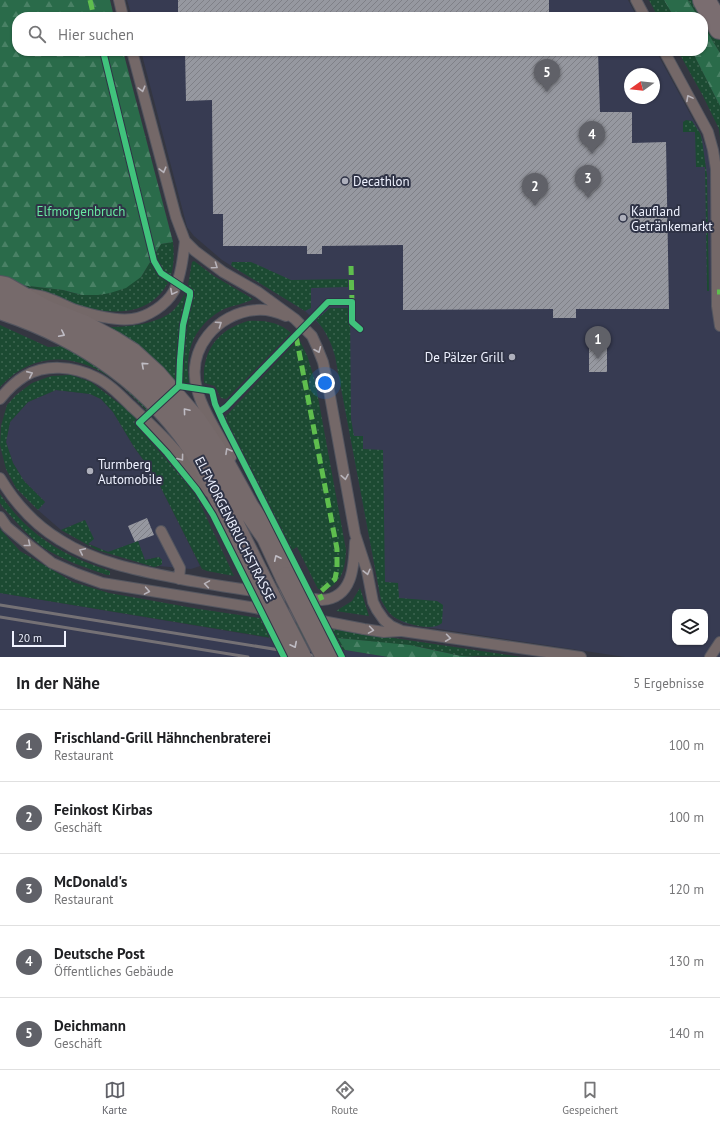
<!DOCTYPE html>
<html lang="de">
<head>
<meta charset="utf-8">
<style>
  :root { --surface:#fff; --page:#f6f6f6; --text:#202124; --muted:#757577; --line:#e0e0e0; --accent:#606168 }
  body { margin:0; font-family:"PT Sans",sans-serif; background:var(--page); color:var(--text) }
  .controls { position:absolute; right:12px; bottom:12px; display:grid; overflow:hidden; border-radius:8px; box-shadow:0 1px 3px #0004 }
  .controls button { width:36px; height:36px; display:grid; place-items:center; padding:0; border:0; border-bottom:1px solid var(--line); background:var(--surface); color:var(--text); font:20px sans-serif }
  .compass { position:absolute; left:624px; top:68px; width:36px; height:36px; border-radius:50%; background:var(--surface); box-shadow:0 1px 3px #0004; rotate:255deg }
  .scale { position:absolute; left:12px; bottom:10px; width:54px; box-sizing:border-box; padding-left:4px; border:2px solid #eff2ff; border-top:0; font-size:11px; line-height:14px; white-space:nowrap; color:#eff2ff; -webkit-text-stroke:3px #2f3346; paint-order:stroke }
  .you { position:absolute; left:325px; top:383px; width:14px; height:14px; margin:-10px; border:3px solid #fff; border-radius:50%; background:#1a73e8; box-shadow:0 0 0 6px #1a73e833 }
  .badge { display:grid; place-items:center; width:26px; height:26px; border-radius:50%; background:var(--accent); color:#fff; font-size:13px; font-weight:700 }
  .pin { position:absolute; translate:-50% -33px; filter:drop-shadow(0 1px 2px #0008) }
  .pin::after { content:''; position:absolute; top:21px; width:14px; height:12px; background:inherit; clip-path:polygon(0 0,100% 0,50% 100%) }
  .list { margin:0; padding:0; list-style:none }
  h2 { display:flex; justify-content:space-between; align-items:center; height:52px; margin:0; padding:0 16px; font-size:17px }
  h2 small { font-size:13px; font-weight:400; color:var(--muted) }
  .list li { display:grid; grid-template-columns:26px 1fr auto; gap:12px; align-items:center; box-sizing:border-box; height:72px; padding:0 16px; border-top:1px solid var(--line) }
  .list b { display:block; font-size:15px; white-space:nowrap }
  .list p { margin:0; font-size:13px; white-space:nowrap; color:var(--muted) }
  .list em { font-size:13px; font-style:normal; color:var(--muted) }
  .icon { flex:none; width:22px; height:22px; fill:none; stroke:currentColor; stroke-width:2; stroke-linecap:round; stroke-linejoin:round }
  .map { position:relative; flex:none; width:720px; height:657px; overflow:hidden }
  .search { position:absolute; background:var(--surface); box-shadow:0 1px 3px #0004; left:12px; right:12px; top:12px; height:44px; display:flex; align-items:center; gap:10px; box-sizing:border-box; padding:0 14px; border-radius:16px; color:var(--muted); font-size:15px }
  .sheet { height:412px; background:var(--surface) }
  nav { display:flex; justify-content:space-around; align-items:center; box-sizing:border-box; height:56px; border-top:1px solid var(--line); background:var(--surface); font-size:11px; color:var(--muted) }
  nav a { display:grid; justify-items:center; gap:2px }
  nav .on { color:var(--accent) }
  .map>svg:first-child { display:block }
  .built { fill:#373b52; fill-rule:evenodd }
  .grass { fill:url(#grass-dots) }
  .forest { fill:url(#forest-firs) }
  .building { fill:url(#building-hatch) }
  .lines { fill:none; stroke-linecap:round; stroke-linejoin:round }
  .service-casing { stroke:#53555f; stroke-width:12 }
  .secondary-casing { stroke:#53555f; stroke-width:24 }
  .motorway-casing { stroke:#53555f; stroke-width:24 }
  .service { stroke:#746868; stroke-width:10 }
  .secondary { stroke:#766a6b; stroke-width:22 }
  .motorway { stroke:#7a6d70; stroke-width:22 }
  .rail { stroke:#757175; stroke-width:3 }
  .secondary-bridge-casing { stroke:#53555f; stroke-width:24; stroke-linecap:butt }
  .secondary-bridge { stroke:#766a6b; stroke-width:22 }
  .quiet { stroke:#5fbe4e; stroke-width:5; stroke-dasharray:10 5; stroke-linecap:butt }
  .cycleway-casing { stroke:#2f3346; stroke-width:8 }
  .cycleway { stroke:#40c37c; stroke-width:6 }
  .oneway { stroke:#b8b4bb }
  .oneway2 { stroke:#bfbcc4 }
  .poi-dot { fill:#aeb0bc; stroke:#2f3346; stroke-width:1.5 }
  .labels { text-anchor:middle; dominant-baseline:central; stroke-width:4; stroke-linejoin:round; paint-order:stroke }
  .poi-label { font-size:13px; fill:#eff2ff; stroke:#2f3346; text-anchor:start }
  .park-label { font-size:13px; fill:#67e7a0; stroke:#2f3346 }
  .street-label { font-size:13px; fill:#eff2ff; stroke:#2f3346 }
</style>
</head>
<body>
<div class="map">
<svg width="720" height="657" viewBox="0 0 720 657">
  <defs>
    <pattern id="grass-dots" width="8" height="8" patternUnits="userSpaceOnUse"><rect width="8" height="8" fill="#1c4a32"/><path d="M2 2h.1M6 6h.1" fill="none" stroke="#3d6551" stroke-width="1.8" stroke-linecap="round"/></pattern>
    <pattern id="forest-firs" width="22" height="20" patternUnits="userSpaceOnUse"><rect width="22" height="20" fill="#2a6b4a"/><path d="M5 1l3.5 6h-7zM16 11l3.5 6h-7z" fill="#498165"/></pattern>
    <pattern id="building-hatch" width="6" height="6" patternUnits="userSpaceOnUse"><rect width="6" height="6" fill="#9698a0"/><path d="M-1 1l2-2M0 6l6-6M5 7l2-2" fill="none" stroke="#7f8087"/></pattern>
  </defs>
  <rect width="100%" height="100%" fill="#343641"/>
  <path class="built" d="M127 0H628L637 17H132Z
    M141 51H656L700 132 720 186V657H625L419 626 404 623 394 617 386 609 381 600 335 356 330 341 322 327 305 311 222 260 194 236 187 227ZM630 74H654V98H630ZM675 612H705V642H675Z
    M56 390 90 394 101 399 113 412 134 447 155 476 200 566 191 569 159 566 162 564 159 557 145 560 116 550 108 552 87 543 85 520 61 530 38 510 45 502 24 481 13 463 6 442 10 422 28 402Z
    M0 593 269 638 388 657H0Z"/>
  <path class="grass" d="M649 0H664L674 17H658Z
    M688 0H697L720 40V53L703 25V17H698Z
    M678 51H692L720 106V137L719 129 703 96Z
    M686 120 692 121 700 133 702 140 707 175 709 291H707V288L705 167H696L695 132H683V122Z
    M173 242C175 264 173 283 156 298 121 329 58 299 20 285L63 290 82 295 141 277 161 244Z
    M194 261 214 276 253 299C245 304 233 305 224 309 194 325 184 351 189 383H183C183 354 185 324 194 295V291L188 285 192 262Z
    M232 262H251L291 280 348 279V287L311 288V308L305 311 233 267 231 265Z
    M185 293C187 299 182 310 181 317 177 339 176 362 175 384L108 330 110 327C129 327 155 324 170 313 177 308 181 300 185 293Z
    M330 308H350L351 419 354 436H363V449L383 450 385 582 398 583 399 598 437 601 443 605 442 623C433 632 404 624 394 617 388 613 385 606 381 600L335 356C331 342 326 331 316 320Z
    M248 321C264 320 279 322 291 333L228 397 226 399 221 398 215 386 204 383C202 351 217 330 248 321Z
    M0 325 48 347 71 346 153 405 147 411C135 399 122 385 108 376 71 352 31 353 0 387Z
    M300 341 307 355 315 381 346 550C345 568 343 581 326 590L318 589 297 547 292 550 229 428 225 417 290 348 295 343Z
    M71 375 91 382 138 418 134 422 195 493 234 576 207 571 202 569 155 476 134 447 113 412 101 399 90 394 56 390 28 402 10 422 6 442 13 463 24 481 45 502 38 510 16 488 6 469 0 445 1 426 7 405 16 395 32 383 51 376Z
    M0 494C29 536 62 555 110 571V575H107C86 568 63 560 44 548 29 537 14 520 2 506L0 503Z
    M85 520 94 539 88 544 108 552 138 541 145 560 159 557 162 560V564L159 566 154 567 97 550 61 530Z
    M0 529 20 551 73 582 109 593 199 609 521 657 461 656 421 647 339 638 345 650 0 593Z
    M360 588 369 616 336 611 352 601Z"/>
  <path class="forest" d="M0 0H110L114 17H17V51H123L173 242 161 244 141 277 126 288 110 293 98 295H82L63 290 20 285 0 277Z
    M664 0H688L698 17H674Z
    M703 25 720 53V106L692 51H703Z
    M338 638 410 645 461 656 477 657H388L345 650Z"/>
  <path class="building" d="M178 0H549V17H178Z
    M185 51H598L600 112H632V143L666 142 669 309H576V318H553V309L403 310V245L322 246V254H307V246H223V214H213L212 100 186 101Z
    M607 346V372H589V347Z
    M147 518 154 535 135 542 128 526Z"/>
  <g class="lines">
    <g class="service-casing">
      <path id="service" d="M119 0 123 17
        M636 0 645 17
        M132 51 176 217 185 241 195 251 223 272 258 292 295 319 312 336 317 347 323 362 328 385 355 534 367 571 373 602 377 610 384 620 391 626 402 631 581 657
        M664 51 708 132 713 150 716 169 717 306 720 326
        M30 294C36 295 44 296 50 299 59 302 67 307 76 310 92 315 115 321 132 319 148 317 166 305 174 291 181 275 183 258 185 241
        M0 399C7 390 15 382 25 376 46 364 73 366 95 377 108 383 119 394 130 405 146 420 163 435 177 452 188 465 198 479 209 492
        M231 457C220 437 202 410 197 389 186 349 217 313 256 310 266 309 277 312 286 316
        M0 478C15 503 35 525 60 540 96 563 140 571 181 579 227 588 275 594 322 600 353 598 354 566 355 542
        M0 517 7 527 30 546 52 563 77 574 102 583 250 607 364 629 384 632 400 631
        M161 531 180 568 179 579
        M710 657 720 642"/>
    </g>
    <g class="secondary-casing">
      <path id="secondary" d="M0 287 5 288 45 311 83 326 113 342 132 354 155 375 195 421 222 461 248 508 268 537 287 578
        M0 308C83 335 155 384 201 459 209 472 215 487 221 500 233 525 245 549 257 573"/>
    </g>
    <g class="motorway-casing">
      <path id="motorway" d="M704 0 720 28"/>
    </g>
    <use href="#service" class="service"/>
    <use href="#secondary" class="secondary"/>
    <use href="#motorway" class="motorway"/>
    <path class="rail" d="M0 605 323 657
      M0 617 248 657"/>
    <g class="secondary-bridge-casing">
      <path id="secondary-bridge" d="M257 573 300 657
        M287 578 327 657"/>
    </g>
    <use href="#secondary-bridge" class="secondary-bridge"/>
    <path class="quiet" d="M90 0 94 17
      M717 292H720
      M349 302H352L351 266
      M296 336 337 549V569L335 579 319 593 322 600"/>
    <g class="cycleway-casing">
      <path id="cycleway" d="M103 51 154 261 161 273 190 292V296L183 325 180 360 179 386 139 423 167 453 197 490 213 515 284 657
        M179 386 212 391 215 404 224 424 342 657
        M219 412 226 407 328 302H352V322L360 329"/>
    </g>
    <use href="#cycleway" class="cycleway"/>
  </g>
  <defs><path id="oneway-chevron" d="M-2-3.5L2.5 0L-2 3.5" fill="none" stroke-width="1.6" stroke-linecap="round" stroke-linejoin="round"/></defs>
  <g class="oneway">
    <use href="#oneway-chevron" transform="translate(142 89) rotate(75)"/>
    <use href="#oneway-chevron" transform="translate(689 98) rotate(-118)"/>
    <use href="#oneway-chevron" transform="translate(163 170) rotate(75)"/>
    <use href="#oneway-chevron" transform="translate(215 266) rotate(35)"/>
    <use href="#oneway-chevron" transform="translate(173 292) rotate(118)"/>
    <use href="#oneway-chevron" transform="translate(219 324) rotate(-34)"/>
    <use href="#oneway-chevron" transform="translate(318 350) rotate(67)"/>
    <use href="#oneway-chevron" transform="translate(30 374) rotate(-24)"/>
    <use href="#oneway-chevron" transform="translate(228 451) rotate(-119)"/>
    <use href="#oneway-chevron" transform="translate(181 458) rotate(53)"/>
    <use href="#oneway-chevron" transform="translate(345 477) rotate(80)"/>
    <use href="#oneway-chevron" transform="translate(28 544) rotate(39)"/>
    <use href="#oneway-chevron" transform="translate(82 551) rotate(-155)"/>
    <use href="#oneway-chevron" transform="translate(367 572) rotate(76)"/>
    <use href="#oneway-chevron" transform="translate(207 584) rotate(-171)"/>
    <use href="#oneway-chevron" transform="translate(147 591) rotate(10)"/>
    <use href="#oneway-chevron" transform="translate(371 630) rotate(9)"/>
    <use href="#oneway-chevron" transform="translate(448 638) rotate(8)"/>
  </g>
  <g class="oneway2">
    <use href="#oneway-chevron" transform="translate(62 334) rotate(26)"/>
    <use href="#oneway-chevron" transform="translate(144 365) rotate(-138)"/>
    <use href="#oneway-chevron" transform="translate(186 411) rotate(-130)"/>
    <use href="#oneway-chevron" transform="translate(277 558) rotate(-115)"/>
    <use href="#oneway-chevron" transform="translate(294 645) rotate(63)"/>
  </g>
  <g class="poi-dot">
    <circle cx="345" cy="181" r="4"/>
    <circle cx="623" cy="218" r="4"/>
    <circle cx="512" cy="357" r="4"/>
    <circle cx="90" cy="471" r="4"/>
  </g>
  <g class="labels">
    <g class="poi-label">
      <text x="353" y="181">Decathlon</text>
      <text x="631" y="211">Kaufland<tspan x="631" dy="15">Getränkemarkt</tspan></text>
      <text x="504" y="357" text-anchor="end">De Pälzer Grill</text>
      <text x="98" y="464">Turmberg<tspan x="98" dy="15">Automobile</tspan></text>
    </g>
    <g class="park-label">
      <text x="81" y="211">Elfmorgenbruch</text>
    </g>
    <g class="street-label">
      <text transform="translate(235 529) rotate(63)">ELFMORGENBRUCHSTRASSE</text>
    </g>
  </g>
</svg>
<div class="controls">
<button><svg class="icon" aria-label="layers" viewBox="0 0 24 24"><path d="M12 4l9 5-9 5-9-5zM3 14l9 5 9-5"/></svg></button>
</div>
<svg class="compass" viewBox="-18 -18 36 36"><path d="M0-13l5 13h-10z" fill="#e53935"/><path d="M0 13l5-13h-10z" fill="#757577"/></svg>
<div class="scale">20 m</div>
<div class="you"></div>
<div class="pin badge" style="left:598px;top:359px">1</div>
<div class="pin badge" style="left:535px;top:206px">2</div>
<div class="pin badge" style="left:588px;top:198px">3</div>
<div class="pin badge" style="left:592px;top:154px">4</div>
<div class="pin badge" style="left:547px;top:92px">5</div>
<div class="search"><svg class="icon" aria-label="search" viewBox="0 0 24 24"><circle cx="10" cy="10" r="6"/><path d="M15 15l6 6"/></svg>Hier suchen</div>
</div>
<section class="sheet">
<h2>In der Nähe<small>5 Ergebnisse</small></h2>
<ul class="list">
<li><span class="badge">1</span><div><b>Frischland-Grill Hähnchenbraterei</b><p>Restaurant</p></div><em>100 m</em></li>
<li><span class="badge">2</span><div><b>Feinkost Kirbas</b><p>Geschäft</p></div><em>100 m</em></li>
<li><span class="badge">3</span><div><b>McDonald's</b><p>Restaurant</p></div><em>120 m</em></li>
<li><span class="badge">4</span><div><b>Deutsche Post</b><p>Öffentliches Gebäude</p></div><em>130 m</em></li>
<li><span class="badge">5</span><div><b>Deichmann</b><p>Geschäft</p></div><em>140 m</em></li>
</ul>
</section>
<nav>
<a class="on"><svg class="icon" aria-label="map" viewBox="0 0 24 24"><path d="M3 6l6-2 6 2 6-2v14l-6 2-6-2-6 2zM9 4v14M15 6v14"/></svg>Karte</a>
<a><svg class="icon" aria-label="directions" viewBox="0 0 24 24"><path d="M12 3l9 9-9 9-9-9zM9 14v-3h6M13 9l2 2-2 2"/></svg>Route</a>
<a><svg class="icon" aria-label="saved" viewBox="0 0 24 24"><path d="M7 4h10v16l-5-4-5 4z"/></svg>Gespeichert</a>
</nav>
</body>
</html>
